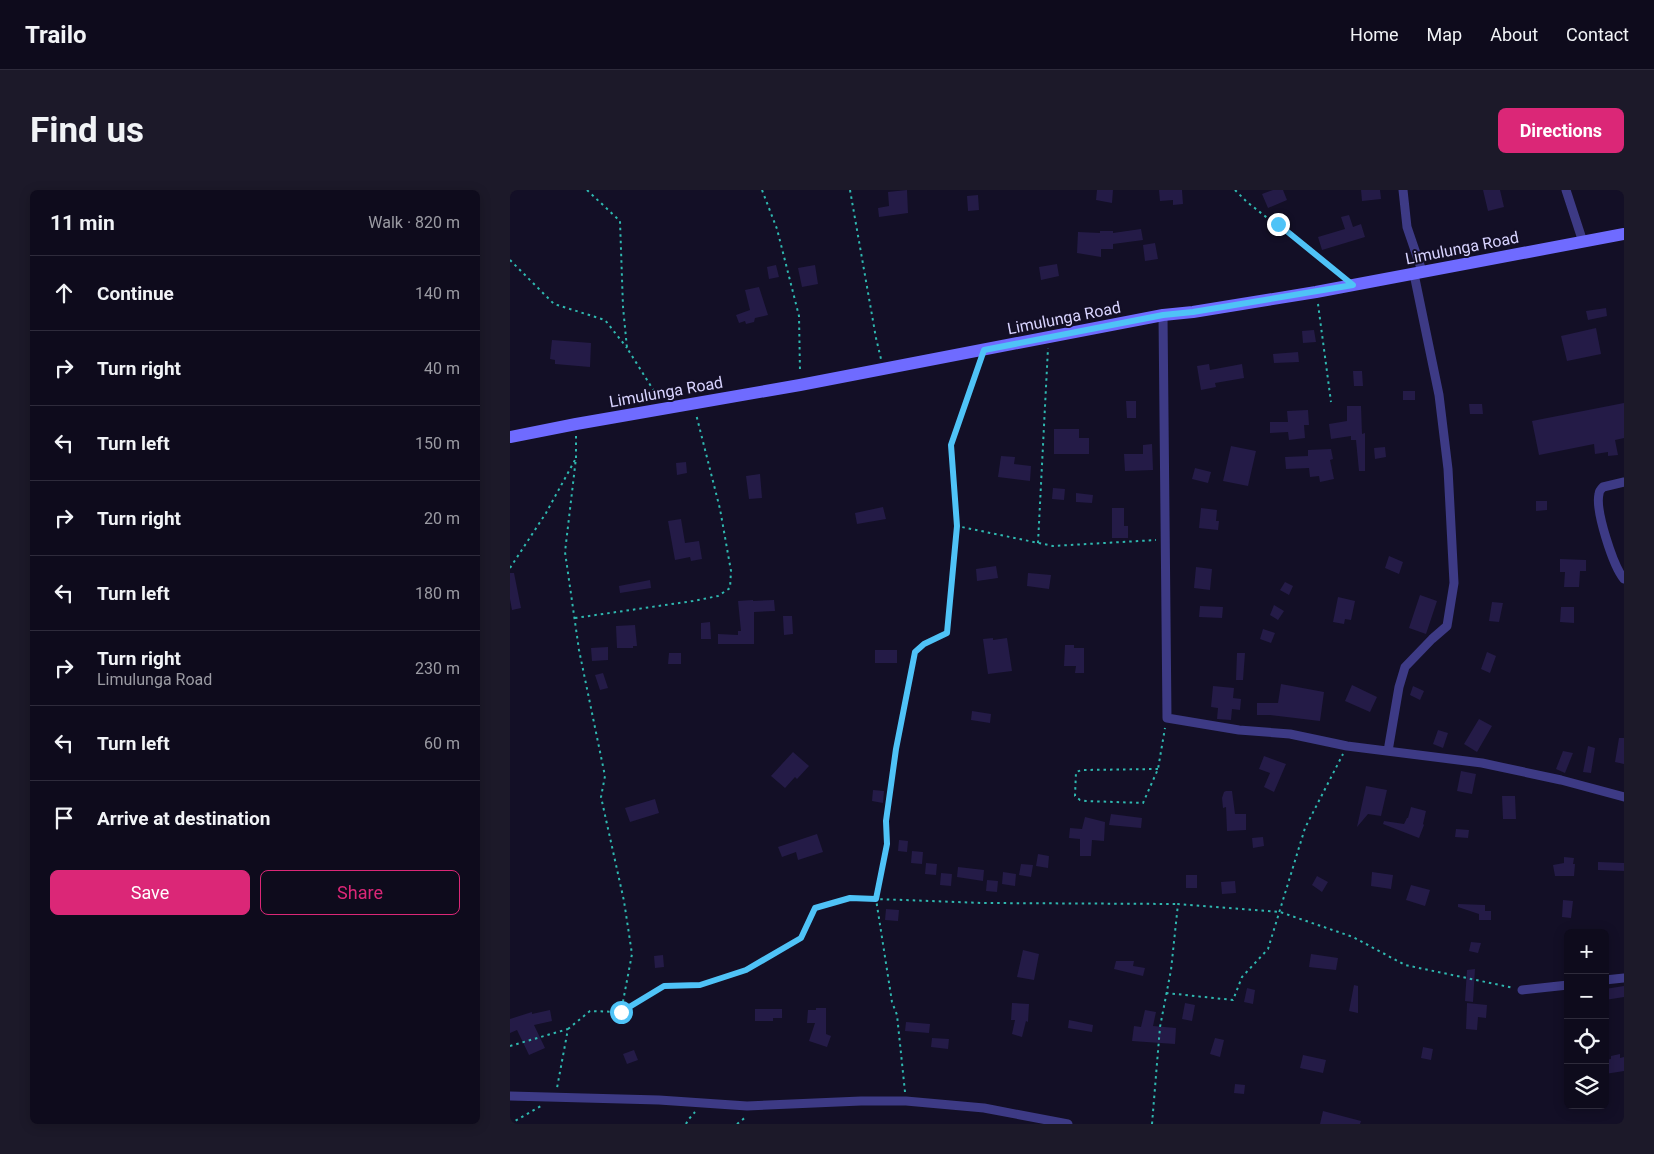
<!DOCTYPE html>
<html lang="en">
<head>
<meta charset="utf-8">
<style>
  :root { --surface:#0e0b1c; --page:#1c1929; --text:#f1f3f6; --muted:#9b9ba3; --line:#2e2b3b; --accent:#db2777 }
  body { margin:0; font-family:Roboto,sans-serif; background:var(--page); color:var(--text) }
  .controls { position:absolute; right:15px; bottom:15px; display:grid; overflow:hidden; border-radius:8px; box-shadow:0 2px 12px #0003 }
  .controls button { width:45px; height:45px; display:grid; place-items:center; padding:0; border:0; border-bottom:1px solid var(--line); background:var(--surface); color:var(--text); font:25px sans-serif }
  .stop { position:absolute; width:15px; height:15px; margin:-11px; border:4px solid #4fc3f7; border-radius:50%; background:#fff }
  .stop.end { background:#4fc3f7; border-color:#fff; box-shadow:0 1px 5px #0008 }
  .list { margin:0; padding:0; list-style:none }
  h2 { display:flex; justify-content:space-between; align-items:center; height:65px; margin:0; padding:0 20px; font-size:21px }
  h2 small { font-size:16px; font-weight:400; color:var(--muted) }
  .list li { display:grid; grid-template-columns:32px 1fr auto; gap:15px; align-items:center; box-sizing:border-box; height:75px; padding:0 20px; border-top:1px solid var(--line) }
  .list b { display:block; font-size:19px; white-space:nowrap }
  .list p { margin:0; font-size:16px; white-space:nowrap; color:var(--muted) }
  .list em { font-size:16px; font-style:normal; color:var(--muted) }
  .actions { display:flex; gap:10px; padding:15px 20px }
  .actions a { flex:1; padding:11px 0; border:1px solid var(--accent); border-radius:8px; text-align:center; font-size:18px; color:var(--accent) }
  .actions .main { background:var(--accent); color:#fff }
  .icon { flex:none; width:28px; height:28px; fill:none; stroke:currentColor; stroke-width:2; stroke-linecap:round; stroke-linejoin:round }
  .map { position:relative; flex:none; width:1114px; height:934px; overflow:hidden; border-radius:8px }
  header { display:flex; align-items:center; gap:30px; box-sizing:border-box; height:70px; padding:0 25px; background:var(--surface); border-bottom:1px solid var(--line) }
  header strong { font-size:24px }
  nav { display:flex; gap:28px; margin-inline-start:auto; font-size:18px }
  .intro { display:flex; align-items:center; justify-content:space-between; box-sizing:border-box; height:120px; padding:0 30px }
  h1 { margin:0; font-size:35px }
  .button { padding:12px 22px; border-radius:8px; background:var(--accent); color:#fff; font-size:18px; font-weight:700 }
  main { display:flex; gap:30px; padding:0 30px }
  aside { flex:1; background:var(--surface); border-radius:8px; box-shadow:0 2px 12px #0003 }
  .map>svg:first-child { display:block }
  .building { fill:#241b47 }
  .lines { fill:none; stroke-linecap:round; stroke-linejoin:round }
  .path { stroke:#2fb8b0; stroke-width:2; stroke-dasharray:2.5 4; stroke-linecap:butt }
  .street { stroke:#3d3a85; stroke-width:9 }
  .secondary { stroke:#6f6bff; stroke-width:12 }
  .route { stroke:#4fc3f7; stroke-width:6 }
  .labels { text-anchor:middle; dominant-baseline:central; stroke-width:4; stroke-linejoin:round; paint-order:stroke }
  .street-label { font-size:16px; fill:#d9d4ff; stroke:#130f26 }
</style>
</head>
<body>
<header>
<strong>Trailo</strong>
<nav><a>Home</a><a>Map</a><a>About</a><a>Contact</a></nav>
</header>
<div class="intro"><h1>Find us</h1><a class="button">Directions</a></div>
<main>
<aside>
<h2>11 min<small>Walk · 820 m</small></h2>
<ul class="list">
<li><svg class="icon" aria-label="ahead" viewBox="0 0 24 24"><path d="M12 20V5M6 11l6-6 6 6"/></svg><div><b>Continue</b></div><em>140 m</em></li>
<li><svg class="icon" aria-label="right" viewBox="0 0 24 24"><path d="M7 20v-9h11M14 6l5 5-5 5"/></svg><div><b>Turn right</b></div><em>40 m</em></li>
<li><svg class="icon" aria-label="left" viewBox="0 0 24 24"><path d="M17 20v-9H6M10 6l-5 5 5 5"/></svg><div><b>Turn left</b></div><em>150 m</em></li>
<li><svg class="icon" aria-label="right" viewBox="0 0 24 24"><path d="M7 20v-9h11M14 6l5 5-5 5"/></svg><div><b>Turn right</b></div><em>20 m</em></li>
<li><svg class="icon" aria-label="left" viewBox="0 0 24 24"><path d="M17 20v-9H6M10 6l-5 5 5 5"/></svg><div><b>Turn left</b></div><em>180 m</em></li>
<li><svg class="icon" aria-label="right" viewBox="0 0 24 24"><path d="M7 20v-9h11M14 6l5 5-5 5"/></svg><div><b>Turn right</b><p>Limulunga Road</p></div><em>230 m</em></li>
<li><svg class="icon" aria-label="left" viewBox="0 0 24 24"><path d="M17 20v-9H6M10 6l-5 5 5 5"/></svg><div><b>Turn left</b></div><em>60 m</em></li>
<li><svg class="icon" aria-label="arrive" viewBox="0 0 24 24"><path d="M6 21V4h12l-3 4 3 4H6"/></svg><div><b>Arrive at destination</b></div></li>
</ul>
<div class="actions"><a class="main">Save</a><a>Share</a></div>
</aside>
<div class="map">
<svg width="1114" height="934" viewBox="0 0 1114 934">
  <rect width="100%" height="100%" fill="#130f26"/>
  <path class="building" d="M397 0 398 23 369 27 368 18 379 16 378 2Z
    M587 0H603L602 13 586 10Z
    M649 0H672L673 14 663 15V10L650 11Z
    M763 0H773L777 10 758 18 752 4Z
    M851 0H870L871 9 852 11Z
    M973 0H990L994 17 978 21Z
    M468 5 469 20 458 21 457 6Z
    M839 25 843 37 851 34 855 47 812 60 808 47 835 39 831 27Z
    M631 39 633 50 603 54V59H591V67L567 63 568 42 590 43V41H603V43Z
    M645 53 648 69 635 71 633 55Z
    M547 74 549 86 531 90 529 77Z
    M266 75 269 87 259 89 257 77Z
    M305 75 308 94 292 97 288 78Z
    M249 97 258 125 245 128 244 132 236 134 235 131 229 133 226 125 240 120 235 100Z
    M1096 118 1097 126 1078 130 1076 121Z
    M1086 138 1091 164 1057 171 1051 146Z
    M804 140 806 152 793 153 792 141Z
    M42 150 81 153 80 177 45 174V170L40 169Z
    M788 162 789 172 764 173 763 164Z
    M699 174 700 180 732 174 734 188 705 193 706 197 691 200 687 176Z
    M843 181H852L853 196H844Z
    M893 201H905V210H893Z
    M616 211H626V228H617Z
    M1114 213V248L1105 250 1108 265 1098 266V262L1085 264 1084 254 1029 265 1022 231Z
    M959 214H972L973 224H960Z
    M837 216H851L852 244 855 243V281H849L846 250H841V246L821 249 819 234 837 231Z
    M798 220 799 235H794L795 248 779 250 778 242 760 243V232H778L777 221Z
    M544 239H569V248H579V264H544Z
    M642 254 643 280 615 281 614 264H633V255Z
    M721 256 746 261 738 296 713 291Z
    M875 257 876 267 865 269 864 258Z
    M821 259 823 269 820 270 824 289 810 292 809 286 800 287 799 278 776 279 775 267 798 266V260Z
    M491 266 505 267 504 274 521 276 520 291 488 287Z
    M176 272 177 283 167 285 166 273Z
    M685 278 701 282 698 293 682 289Z
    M250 284 252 308 239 309 236 286Z
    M543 298 555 299 554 310 542 309Z
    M566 303 583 305 582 313 566 312Z
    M1026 311H1037V320L1026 321Z
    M373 317 376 329 347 334 345 323Z
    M602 318H614V336H618V348H602Z
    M691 318 707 320 706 331H709L708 340 689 338Z
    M171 329 175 353 189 351 192 369 181 371 180 367 165 370 158 331Z
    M879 366 893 372 889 384 875 378Z
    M1050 369 1076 370V381H1070L1069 397H1054L1055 382H1050Z
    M486 376 488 388 467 391 466 379Z
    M686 377 702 379 700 400 684 398Z
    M0 383H4L11 418 2 420 0 409Z
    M518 383 541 385 539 399 517 396Z
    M140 390 141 398 110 403 109 396Z
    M775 392 783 396 779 405 770 400Z
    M910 405 927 411 916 444 899 438Z
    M828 407 845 411 841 430 835 429 834 434 823 432Z
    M243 410V411L264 410 265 421 244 422V454H208V444L228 445V441H231L228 411Z
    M982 412 993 413 989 432 979 431Z
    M764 415 774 421 768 430 760 425Z
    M690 416 713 417 712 428 689 427Z
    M1051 417H1064V433L1050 432Z
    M273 426H282L283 444 274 445Z
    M200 432 201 449H191V433Z
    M125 435 127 456H123V458H107L106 436Z
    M753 439 765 443 761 453 750 449Z
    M483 448V450L497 448 502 481 478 484 473 449Z
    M555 455H564V458H574V483H565L566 476H554Z
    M98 457V470L82 471 81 458Z
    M365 460H387V473H365Z
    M977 462 986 466 980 483 971 479Z
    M159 463H171V474H158Z
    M727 463H735L733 490H726Z
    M93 483 98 498 90 500 85 485Z
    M771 494 814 502 810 531 760 525H747V513H768Z
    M842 495 867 507 860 522 835 511Z
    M703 496 724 498 723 508 731 509 730 520 722 519 721 530 707 529 708 518 701 517Z
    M903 496 914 501 910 510 900 505Z
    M462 521 481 524 480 533 461 530Z
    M969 529 982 536 967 562 954 554Z
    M928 540 938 543 933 558 923 554Z
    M1109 548H1114V574L1105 572Z
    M1078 556 1085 558 1081 583 1073 582Z
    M1053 561 1063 563 1055 583 1046 579Z
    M283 562 299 576 287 589 285 587 275 598 261 586Z
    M754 566 776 574 764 602 754 597 760 583 749 579Z
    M951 581 966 584 962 604 947 601Z
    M856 596 877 600 871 626 858 624 847 637Z
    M363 600 374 601 373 613 362 611Z
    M716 601H722L725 624H736V640L717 641 716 617 713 618 712 608 714 602Z
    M992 606H1005L1006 629H993Z
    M145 609 149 623 120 632 115 618Z
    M901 617 916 621 913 634 914 635 909 648 873 634 874 631 894 634 897 628H898Z
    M601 624 632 628 631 638 599 635Z
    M575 627 595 632 594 651 582 650 581 666H570V649L559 648 560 638 572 639Z
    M946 639 959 640 958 648 945 647Z
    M307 644 313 662 288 670 286 662 272 667 268 657Z
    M753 647 754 656 743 658 742 648Z
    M389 650 398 651 397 662 388 661Z
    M402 661 413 662 412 674 401 673Z
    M528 664 539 666 538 678 526 676Z
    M1054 667 1064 668 1063 674H1065L1064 686H1045L1043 675 1054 673Z
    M1088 672 1114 673V681L1088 680Z
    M416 673 427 674 426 685 415 684Z
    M511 674 523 675 521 687 509 685Z
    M448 677 474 680 473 691 447 687Z
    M493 682 506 684 505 696 492 694Z
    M862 682 883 685 881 699 861 696Z
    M431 683 442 684 441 696 430 695Z
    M676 685H687V698H676Z
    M807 686 818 692 812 702 802 695Z
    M477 690 488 691 487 702 476 701Z
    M725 691 726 703 712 704 711 692Z
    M901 695 920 700 915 716 896 710Z
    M1053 710 1063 711 1061 728 1052 727Z
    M948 714 975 715V721H981V730H969V724L948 717Z
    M376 719 389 720 388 731 375 730Z
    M961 752 971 753 968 763 959 761Z
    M513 760 529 764 524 790 507 787Z
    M801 764 828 768 826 780 799 777Z
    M153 765 154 777 145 778 144 766Z
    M606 771H624L623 776 635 778 633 786 604 779Z
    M965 779 963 812 955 811 957 780Z
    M844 795 848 796V823L839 821Z
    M1114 796V807L1095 810V799Z
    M737 798 745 800 743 814 734 812Z
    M502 813 519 814 518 832 516 831 512 847 502 844 505 830H501Z
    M675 813 685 815 682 831 672 829Z
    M957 813 977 815 976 828 968 827 967 840 956 839Z
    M306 818H316V844L321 846 317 857 299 851 305 833H297L298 820H306Z
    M245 819H272V828H263V831H245Z
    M40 820 42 831 24 835 35 858 19 865 7 840 0 843V829L22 822V824Z
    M635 820 646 822 643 836 666 838 665 854 622 851 624 836 631 837Z
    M559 830 583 835 582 842 558 838Z
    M396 832 420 834 419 843 395 841Z
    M422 848 439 849 438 859 421 857Z
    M705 848 714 850 710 867 700 864Z
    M913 857 923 859 921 870 911 868Z
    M124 860 128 870 117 874 113 864Z
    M1110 864V868L1114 867V881L1095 884V870L1101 869V866Z
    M793 865 816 870 813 883 790 878Z
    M725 894 735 895 734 904 724 903Z
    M813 921 851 931 850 934H810Z"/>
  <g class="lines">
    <path class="path" d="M77 0 110 31 113 117 117 158 149 209
      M252 0 267 39 289 126 290 182
      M340 0 366 148 371 169
      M725 0 737 12 830 85
      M0 70 44 114 95 130 117 158
      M808 114 821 212
      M470 171 441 255 447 336 543 356 646 350
      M66 246V268L55 362 69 460 95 586 91 607 114 711 122 764 111 822
      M528 353 538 158
      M0 378 36 323 65 270
      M65 428 183 411 208 406 220 398 221 381 210 319 186 224
      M648 579 572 580 566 582 565 606 570 610 576 611 633 613 648 579 655 538
      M656 803 723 810 732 787 758 759 795 638 833 564
      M58 839 80 821 111 822 154 796 190 795 236 780 291 748 305 718 340 708 473 713 668 714
      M0 856 58 839 47 898
      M395 902 387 825 382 812 366 709 377 654 376 631 386 559 405 462 414 454 437 443 447 336
      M0 934 31 916
      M176 934 178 930 185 922
      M227 934 237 926
      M642 934 650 837 661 780 668 714 770 722 843 747 895 775 1004 798"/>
    <path class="street" d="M893 0 897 37 912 81
      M1056 0 1073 52
      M653 125 657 528 729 540 780 544 837 556 972 573 1051 590 1114 607
      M1114 292 1093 297C1091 299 1089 302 1089 304 1085 320 1103 376 1114 389
      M878 561 889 497 895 477 922 449 937 436 944 393 938 279 929 205 904 84
      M1095 790 1114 788
      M1012 800 1058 795
      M0 906 149 910 237 916 351 911H396L474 918 558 934"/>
    <path class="secondary" d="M0 247 66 234 290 195 653 125 683 122 806 102 1114 44"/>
  </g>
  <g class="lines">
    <path class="route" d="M111 822 154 796 190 795 236 780 291 748 305 718 340 708 366 709 377 654 376 631 386 559 405 462 414 454 437 443 447 336 441 255 474 160 653 125 683 122 843 95 768 34"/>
  </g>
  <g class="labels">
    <g class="street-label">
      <text transform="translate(952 58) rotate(-11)">Limulunga Road</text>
      <text transform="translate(554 128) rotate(-11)">Limulunga Road</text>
      <text transform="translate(156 202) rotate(-10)">Limulunga Road</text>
    </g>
  </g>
</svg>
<div class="controls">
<button>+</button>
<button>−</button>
<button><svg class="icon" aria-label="locate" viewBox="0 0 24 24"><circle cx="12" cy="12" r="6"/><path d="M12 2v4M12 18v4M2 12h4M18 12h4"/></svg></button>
<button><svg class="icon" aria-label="layers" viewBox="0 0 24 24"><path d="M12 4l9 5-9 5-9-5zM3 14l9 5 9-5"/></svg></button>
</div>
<div class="stop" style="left:111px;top:822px"></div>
<div class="stop end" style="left:768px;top:34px"></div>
</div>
</main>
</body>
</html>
